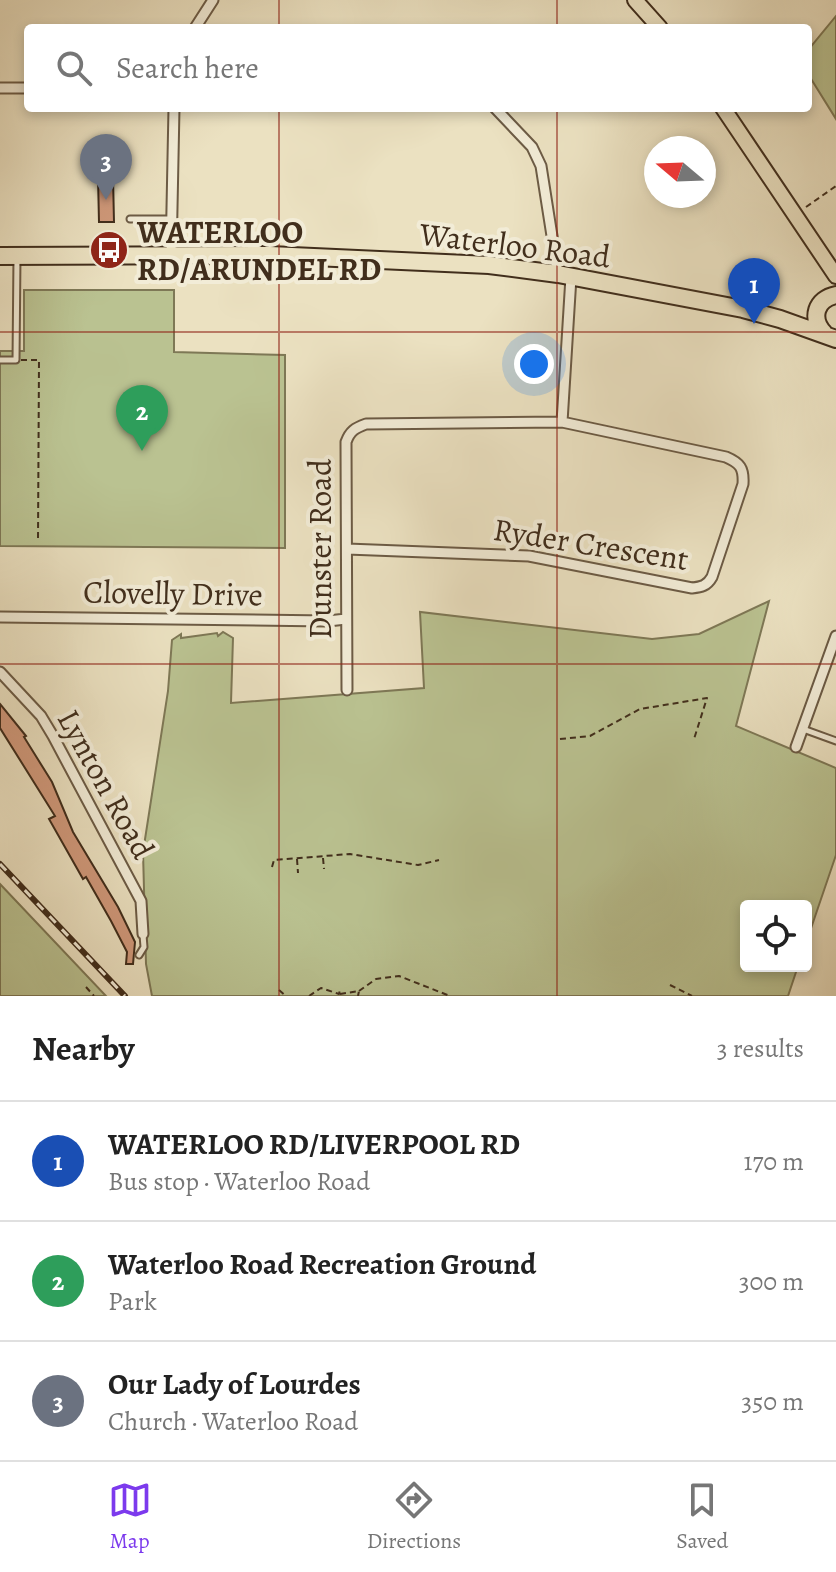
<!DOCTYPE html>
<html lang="en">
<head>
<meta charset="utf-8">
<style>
  :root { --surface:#fff; --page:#f6f6f6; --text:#222; --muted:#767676; --line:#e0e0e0; --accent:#7c3aed }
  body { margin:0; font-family:Alegreya,serif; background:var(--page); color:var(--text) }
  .controls { position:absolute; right:24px; bottom:24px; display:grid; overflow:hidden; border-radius:8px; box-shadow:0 4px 12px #0003 }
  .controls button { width:72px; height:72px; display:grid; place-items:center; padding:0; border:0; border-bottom:2px solid var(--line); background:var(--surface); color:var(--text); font:40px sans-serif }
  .compass { position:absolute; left:644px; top:136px; width:72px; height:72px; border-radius:50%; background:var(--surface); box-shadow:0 4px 12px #0003; rotate:289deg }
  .you { position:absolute; left:534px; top:364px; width:28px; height:28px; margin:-20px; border:6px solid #fff; border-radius:50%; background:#1a73e8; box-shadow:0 0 0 12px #1a73e833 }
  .badge { display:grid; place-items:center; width:52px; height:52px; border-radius:50%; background:var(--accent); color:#fff; font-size:26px; font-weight:700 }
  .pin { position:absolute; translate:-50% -66px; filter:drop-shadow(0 2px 4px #0008) }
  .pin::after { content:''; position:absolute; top:42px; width:28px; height:24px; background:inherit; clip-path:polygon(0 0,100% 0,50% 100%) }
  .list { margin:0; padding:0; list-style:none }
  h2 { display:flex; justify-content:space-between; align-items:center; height:104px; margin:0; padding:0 32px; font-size:34px }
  h2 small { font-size:26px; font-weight:400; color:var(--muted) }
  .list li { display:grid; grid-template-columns:52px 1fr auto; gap:24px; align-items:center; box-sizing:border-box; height:120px; padding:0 32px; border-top:2px solid var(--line) }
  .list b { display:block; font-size:30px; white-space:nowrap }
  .list p { margin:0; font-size:26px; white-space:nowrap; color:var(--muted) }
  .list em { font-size:26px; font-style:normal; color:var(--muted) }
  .icon { flex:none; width:44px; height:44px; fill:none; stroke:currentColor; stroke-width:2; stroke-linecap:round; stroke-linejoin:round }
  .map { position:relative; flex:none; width:836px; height:996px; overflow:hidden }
  .search { position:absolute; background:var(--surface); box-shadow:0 4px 12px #0003; left:24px; right:24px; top:24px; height:88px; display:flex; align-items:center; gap:20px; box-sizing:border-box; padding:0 28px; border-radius:8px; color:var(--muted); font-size:30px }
  .sheet { height:464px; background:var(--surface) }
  nav { display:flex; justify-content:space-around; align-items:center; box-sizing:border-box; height:112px; border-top:2px solid var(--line); background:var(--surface); font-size:22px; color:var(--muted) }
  nav a { display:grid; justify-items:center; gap:4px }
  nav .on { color:var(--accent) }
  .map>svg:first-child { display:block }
  .green { fill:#bac291; stroke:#7e7856; stroke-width:2 }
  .building { fill:#d0997b; stroke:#412e1c; stroke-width:2 }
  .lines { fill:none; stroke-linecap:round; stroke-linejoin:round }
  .lane-casing { stroke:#6c5b45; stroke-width:9 }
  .street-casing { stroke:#6c5b45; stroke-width:13 }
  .primary-casing { stroke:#412e1c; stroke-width:18 }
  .highway-casing { stroke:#412e1c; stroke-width:20 }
  .path { stroke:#412e1c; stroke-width:2; stroke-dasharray:6 4; stroke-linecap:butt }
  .lane { stroke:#f2ecd7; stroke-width:5 }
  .street { stroke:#f2ecd7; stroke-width:9 }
  .primary { stroke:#ebe1c1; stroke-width:14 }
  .highway { stroke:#ebe1c1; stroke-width:16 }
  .rail-casing { stroke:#412e1c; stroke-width:6 }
  .rail { stroke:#f2ecd7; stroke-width:3; stroke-dasharray:9; stroke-linecap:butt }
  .grid { fill:none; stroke:#8f2418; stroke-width:2; stroke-opacity:0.55 }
  .labels { text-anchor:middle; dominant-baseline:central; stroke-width:8; stroke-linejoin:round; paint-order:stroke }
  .poi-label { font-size:32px; font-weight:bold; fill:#412e1c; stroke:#f2ecd7; text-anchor:start }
  .street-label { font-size:32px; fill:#412e1c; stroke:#f2ecd7 }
</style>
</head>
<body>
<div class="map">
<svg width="836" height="996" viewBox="0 0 836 996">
  <rect width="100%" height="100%" fill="#ebe1c1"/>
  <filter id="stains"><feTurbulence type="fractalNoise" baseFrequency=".0025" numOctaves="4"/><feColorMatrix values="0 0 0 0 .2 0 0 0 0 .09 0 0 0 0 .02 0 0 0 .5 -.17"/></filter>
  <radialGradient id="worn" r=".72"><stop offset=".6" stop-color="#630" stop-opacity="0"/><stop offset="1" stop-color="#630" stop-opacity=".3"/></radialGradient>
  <path class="green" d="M836 16V119L808 74V50Z
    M24 290H174V352L285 355V548L0 546V351H24Z
    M769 601 736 726 836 768V855L806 943V906H746V966H798L788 996H152L146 964 143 852 168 691 172 640 181 634V638L217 633 218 636 223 632 233 638 231 703 424 688 420 612 652 639 699 634Z
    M0 884 106 996H0Z"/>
  <path class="building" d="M98 177H113L114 222H99Z
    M0 704 26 736 24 737 52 782 73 832 118 907 135 942 133 964H126L127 952 111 921 86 877 83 879 49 819 55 816 0 728Z"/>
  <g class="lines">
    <g class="lane-casing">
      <path id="lane" d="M130 219H171
        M0 360H16L17 257
        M803 729 836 741
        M139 955 144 947 143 935"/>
    </g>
    <g class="street-casing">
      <path id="street" d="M195 28 213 0
        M0 88H28
        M495 108 532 147 541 166 558 274
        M171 258 174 108
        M562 422 571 277
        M347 549 529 556 692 588C701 587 707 586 712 577L743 484C744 468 740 463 726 457L562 422 366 424C355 428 350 431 346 442L347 690
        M0 617 328 621 346 619
        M0 672 41 716 53 736 141 901 143 934
        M796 747 836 636"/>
    </g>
    <g class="primary-casing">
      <path id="primary" d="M635 0 660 28
        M723 108 836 276"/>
    </g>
    <g class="highway-casing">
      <path id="highway" d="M0 256 270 255 489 265 558 274 743 309 780 319 836 339
        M824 333C810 318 816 299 836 295"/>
    </g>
    <path class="path" d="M806 207 836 186
      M21 360H39L38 540
      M560 739 590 736 640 709 707 698 694 739
      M323 858 324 869
      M297 859 298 873
      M272 867 274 860 350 854 418 865 439 860
      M670 985 692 996
      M86 987 94 996
      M279 990 286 996
      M359 991 376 979 399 976 450 996
      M340 994 359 991 358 996
      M309 996 321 988 339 994 340 990"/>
    <use href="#lane" class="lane"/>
    <use href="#street" class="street"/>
    <use href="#primary" class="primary"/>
    <use href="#highway" class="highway"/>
    <g class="rail-casing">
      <path id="rail" d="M0 864 125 996"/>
    </g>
    <use href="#rail" class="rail"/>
  </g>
  <path class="grid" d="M279 0V28M557 0V28M279 108V996M557 108V996M0 332H836M0 664H836"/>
  <defs>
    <g id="bus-disc" transform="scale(2)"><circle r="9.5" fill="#8f2418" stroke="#f2ecd7"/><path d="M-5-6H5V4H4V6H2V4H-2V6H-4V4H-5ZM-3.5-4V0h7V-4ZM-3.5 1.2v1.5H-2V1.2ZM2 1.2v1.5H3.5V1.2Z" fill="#fff"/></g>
  </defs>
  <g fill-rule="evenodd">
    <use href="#bus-disc" x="109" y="250"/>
  </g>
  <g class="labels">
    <g class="poi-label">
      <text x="137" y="232">WATERLOO<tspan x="137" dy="37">RD/ARUNDEL RD</tspan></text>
    </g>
    <g class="street-label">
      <text transform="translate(515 245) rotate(7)">Waterloo Road</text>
      <text transform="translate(591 544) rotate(9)">Ryder Crescent</text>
      <text transform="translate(320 549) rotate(-90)">Dunster Road</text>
      <text transform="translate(173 593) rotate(1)">Clovelly Drive</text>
      <text transform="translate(106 784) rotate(61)">Lynton Road</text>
    </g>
  </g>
  <rect width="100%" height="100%" filter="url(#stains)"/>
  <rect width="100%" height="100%" fill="url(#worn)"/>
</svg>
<div class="controls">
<button><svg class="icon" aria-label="locate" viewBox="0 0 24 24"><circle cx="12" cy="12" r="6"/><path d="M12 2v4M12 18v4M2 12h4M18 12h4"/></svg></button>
</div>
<svg class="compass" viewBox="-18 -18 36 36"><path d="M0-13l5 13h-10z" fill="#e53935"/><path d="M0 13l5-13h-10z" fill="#767676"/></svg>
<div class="you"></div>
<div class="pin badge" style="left:754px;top:324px;background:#1a4fb4">1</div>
<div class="pin badge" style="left:142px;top:451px;background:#2e9e5b">2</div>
<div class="pin badge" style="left:106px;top:200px;background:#6b7280">3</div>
<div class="search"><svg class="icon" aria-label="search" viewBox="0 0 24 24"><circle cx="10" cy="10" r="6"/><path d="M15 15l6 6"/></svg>Search here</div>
</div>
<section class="sheet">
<h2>Nearby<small>3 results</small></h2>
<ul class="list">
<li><span class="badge" style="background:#1a4fb4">1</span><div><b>WATERLOO RD/LIVERPOOL RD</b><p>Bus stop · Waterloo Road</p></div><em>170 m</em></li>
<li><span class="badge" style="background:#2e9e5b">2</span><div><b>Waterloo Road Recreation Ground</b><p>Park</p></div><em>300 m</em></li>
<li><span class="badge" style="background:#6b7280">3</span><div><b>Our Lady of Lourdes</b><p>Church · Waterloo Road</p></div><em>350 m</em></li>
</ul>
</section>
<nav>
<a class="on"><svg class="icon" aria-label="map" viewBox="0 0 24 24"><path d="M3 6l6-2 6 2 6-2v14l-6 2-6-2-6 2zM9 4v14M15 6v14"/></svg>Map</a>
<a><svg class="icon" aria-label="directions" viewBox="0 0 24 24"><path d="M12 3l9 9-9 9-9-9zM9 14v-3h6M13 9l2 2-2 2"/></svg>Directions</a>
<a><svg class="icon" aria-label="saved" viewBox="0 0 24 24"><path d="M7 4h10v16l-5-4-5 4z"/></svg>Saved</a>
</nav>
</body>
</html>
